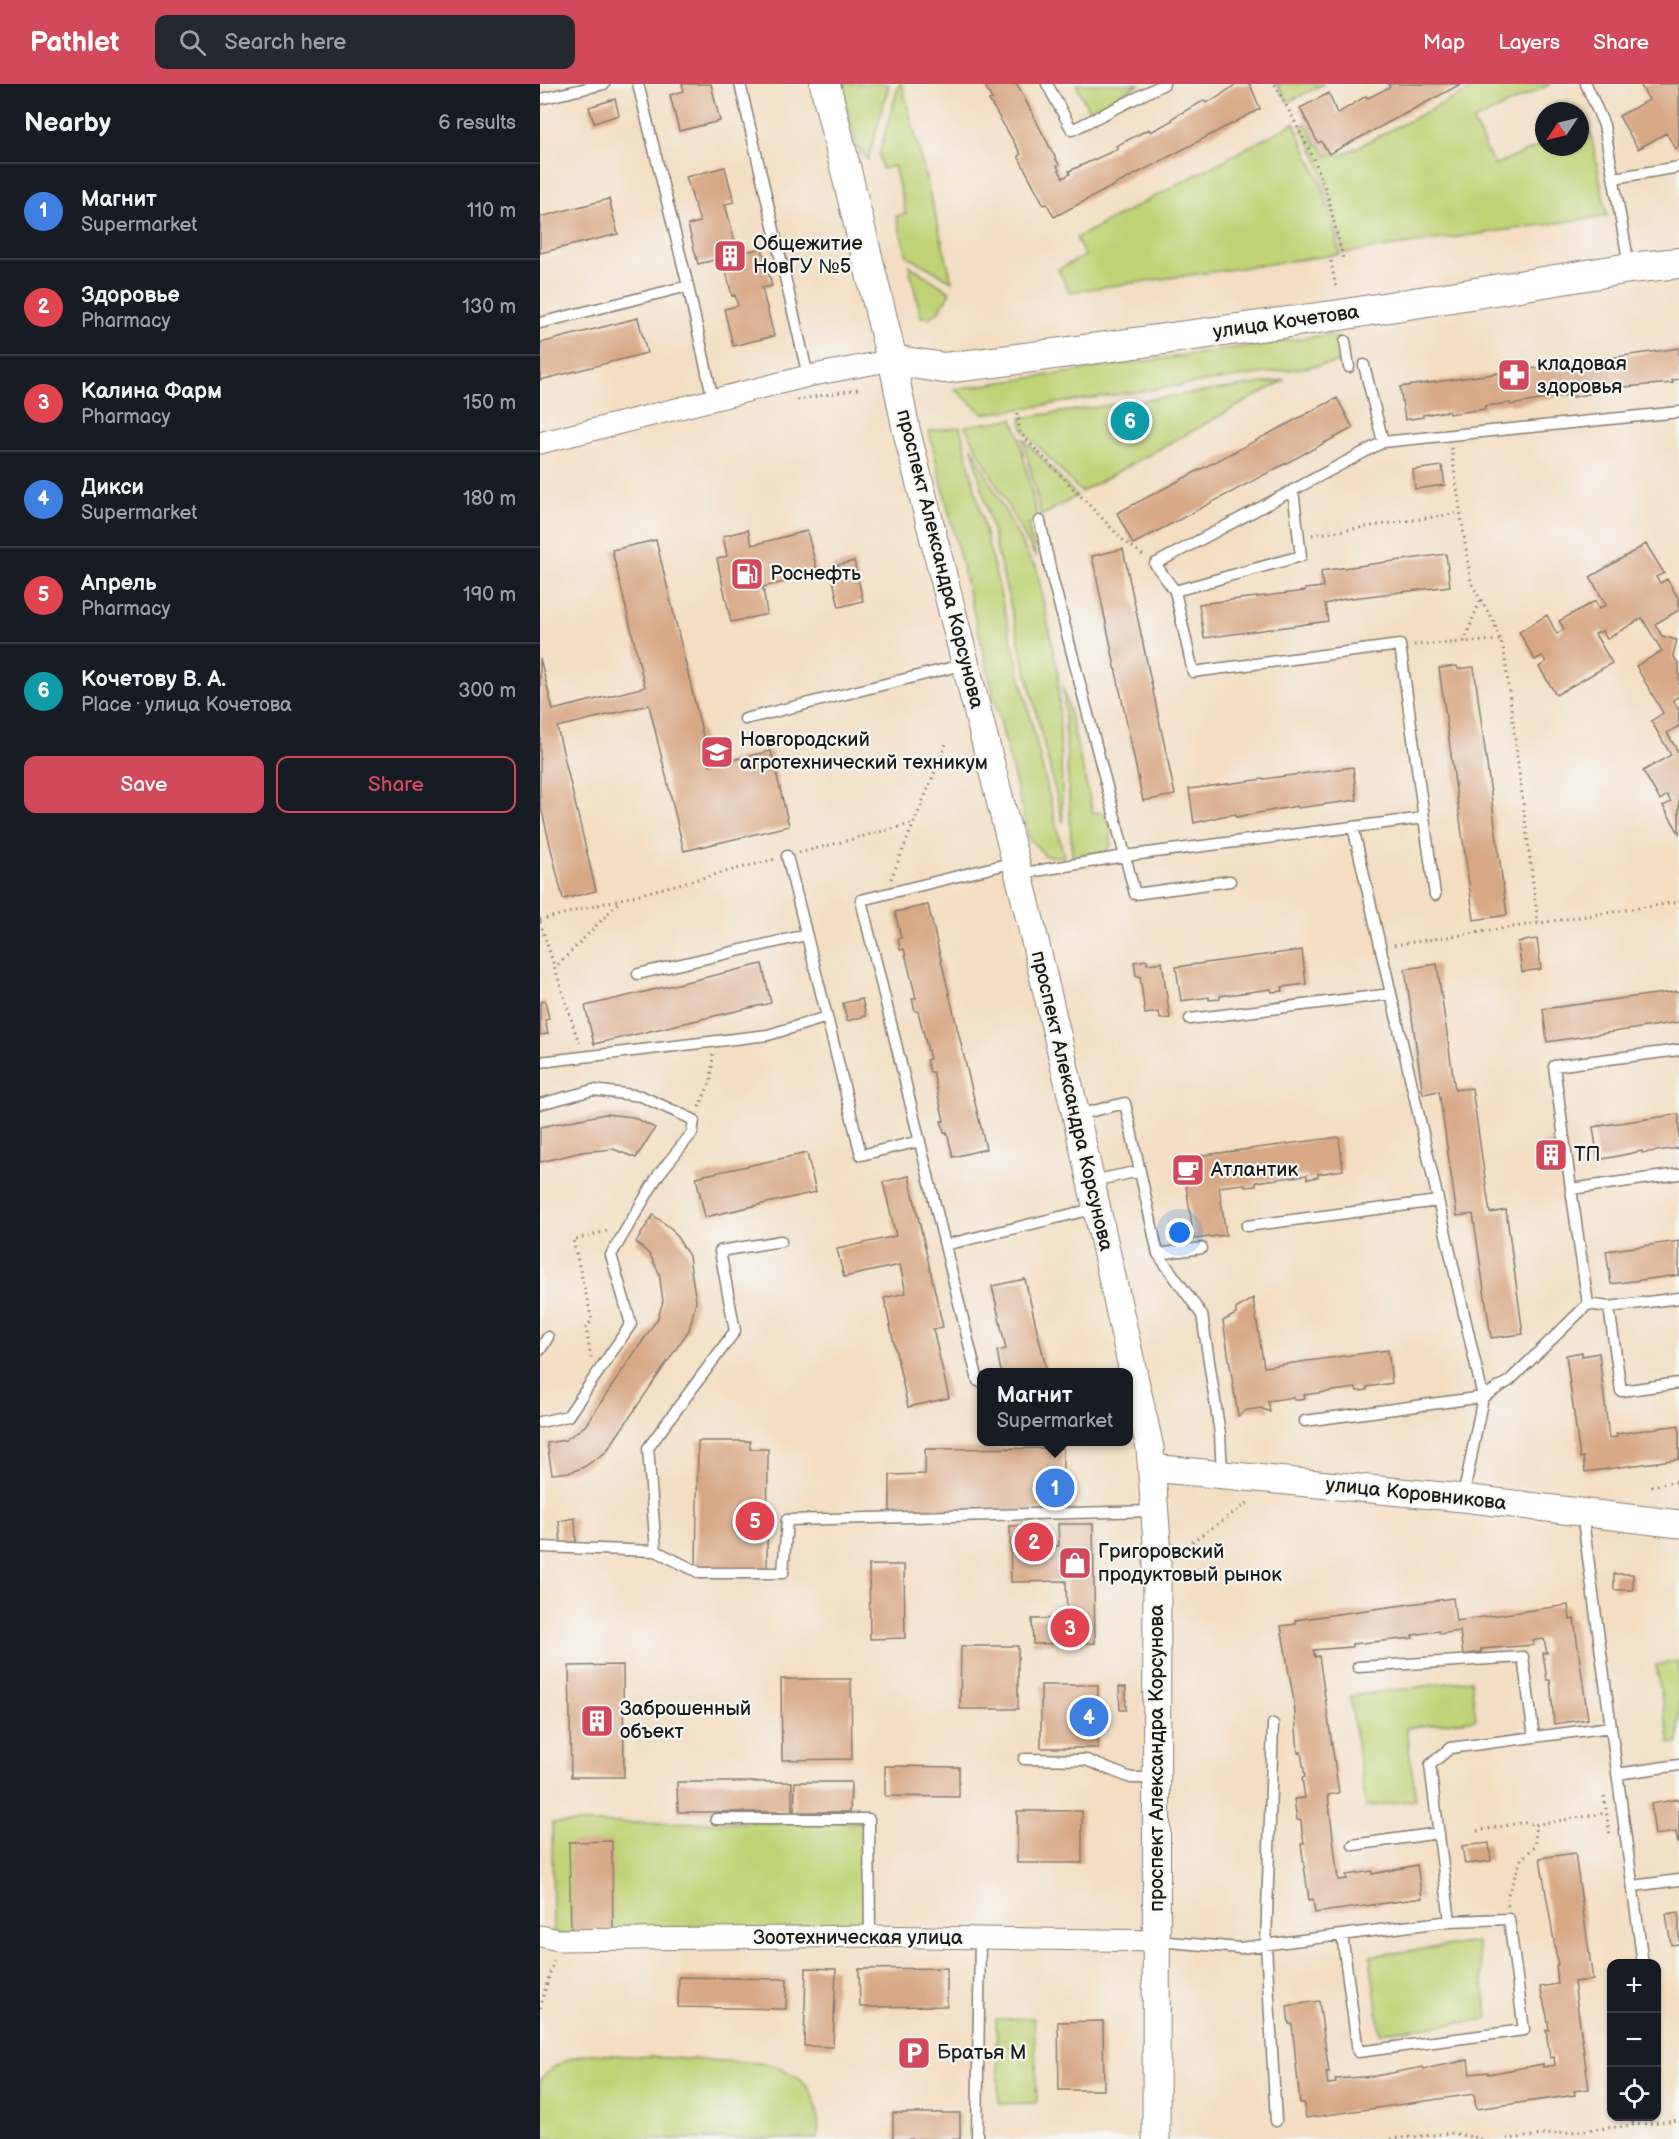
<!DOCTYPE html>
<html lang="en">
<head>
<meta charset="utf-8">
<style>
  :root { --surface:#171b24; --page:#242831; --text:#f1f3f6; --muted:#9ea1a6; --line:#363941; --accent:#d1495b }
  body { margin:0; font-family:"Balsamiq Sans",sans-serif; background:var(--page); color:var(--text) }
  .controls { position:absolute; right:18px; bottom:18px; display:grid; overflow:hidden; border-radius:12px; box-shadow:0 2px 4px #0004 }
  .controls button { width:54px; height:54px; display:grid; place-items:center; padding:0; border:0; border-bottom:2px solid var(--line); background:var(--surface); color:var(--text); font:30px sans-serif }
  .compass { position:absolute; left:995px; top:18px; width:54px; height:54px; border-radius:50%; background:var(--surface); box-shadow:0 2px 4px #0004; rotate:235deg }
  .you { position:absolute; left:640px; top:1149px; width:21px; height:21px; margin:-15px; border:4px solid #fff; border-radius:50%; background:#1a73e8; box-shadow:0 0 0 9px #1a73e833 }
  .badge { display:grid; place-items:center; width:39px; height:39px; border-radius:50%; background:var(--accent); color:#fff; font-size:20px; font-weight:700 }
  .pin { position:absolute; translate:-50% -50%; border:3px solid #fff; box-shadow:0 2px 6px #0006 }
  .popup { position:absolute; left:437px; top:1284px; width:156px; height:78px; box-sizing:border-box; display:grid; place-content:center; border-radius:12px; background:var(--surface); filter:drop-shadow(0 2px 4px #0005); font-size:20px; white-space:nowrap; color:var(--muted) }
  .popup b { font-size:22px; color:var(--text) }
  .popup::after { content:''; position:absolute; left:50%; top:100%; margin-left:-12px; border:12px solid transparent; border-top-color:var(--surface) }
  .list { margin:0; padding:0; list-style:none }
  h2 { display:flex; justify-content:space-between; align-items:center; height:78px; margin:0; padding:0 24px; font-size:26px }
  h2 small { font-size:20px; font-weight:400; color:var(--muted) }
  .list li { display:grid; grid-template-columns:39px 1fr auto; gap:18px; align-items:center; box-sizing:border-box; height:96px; padding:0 24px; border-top:2px solid var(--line) }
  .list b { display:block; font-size:22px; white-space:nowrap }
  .list p { margin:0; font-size:20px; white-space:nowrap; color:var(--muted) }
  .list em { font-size:20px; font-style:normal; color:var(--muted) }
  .actions { display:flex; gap:12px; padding:18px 24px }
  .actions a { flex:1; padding:14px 0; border:2px solid var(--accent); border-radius:12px; text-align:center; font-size:21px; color:var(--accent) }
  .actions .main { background:var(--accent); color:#fff }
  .icon { flex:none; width:33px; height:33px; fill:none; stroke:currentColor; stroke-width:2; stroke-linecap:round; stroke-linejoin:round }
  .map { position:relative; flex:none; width:1139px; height:2055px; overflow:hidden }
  header { display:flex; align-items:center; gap:36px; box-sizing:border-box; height:84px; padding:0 30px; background:var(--accent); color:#fff }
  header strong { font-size:28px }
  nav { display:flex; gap:33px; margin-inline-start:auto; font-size:21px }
  .search { width:420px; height:54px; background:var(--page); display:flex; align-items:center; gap:15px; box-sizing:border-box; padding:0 21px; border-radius:12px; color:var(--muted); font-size:22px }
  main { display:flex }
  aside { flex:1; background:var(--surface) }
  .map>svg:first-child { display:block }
  .green { fill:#c0d377; stroke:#6e784a; stroke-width:1.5 }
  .building { fill:#d8a886 }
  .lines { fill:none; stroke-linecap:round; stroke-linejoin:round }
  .service-casing { stroke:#887d70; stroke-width:13 }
  .minor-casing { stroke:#887d70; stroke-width:23 }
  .tertiary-casing { stroke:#887d70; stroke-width:29 }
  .secondary-casing { stroke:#887d70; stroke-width:32 }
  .path { stroke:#887d70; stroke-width:3; stroke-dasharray:1.5 4.5; stroke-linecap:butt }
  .service { stroke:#fff; stroke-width:10 }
  .minor { stroke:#fff; stroke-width:21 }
  .tertiary { stroke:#fff; stroke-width:27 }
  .secondary { stroke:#fff; stroke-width:30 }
  .labels { text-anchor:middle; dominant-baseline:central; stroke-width:4.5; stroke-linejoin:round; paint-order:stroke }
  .poi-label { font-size:20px; fill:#1c1c1c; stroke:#f6f6f2; text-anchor:start }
  .street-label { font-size:20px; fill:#1c1c1c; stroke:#f6f6f2 }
</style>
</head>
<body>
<header>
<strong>Pathlet</strong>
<div class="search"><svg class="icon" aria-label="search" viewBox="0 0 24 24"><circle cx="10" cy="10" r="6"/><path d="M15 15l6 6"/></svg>Search here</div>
<nav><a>Map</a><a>Layers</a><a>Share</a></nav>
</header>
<main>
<aside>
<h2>Nearby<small>6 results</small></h2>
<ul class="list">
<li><span class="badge" style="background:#3f7fe0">1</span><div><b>Магнит</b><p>Supermarket</p></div><em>110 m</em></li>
<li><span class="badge" style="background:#e0444e">2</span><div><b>Здоровье</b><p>Pharmacy</p></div><em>130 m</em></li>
<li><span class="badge" style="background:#e0444e">3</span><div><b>Калина Фарм</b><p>Pharmacy</p></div><em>150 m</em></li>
<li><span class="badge" style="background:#3f7fe0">4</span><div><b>Дикси</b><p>Supermarket</p></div><em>180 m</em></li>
<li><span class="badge" style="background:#e0444e">5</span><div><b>Апрель</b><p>Pharmacy</p></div><em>190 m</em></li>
<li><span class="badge" style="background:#0f9aa8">6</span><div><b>Кочетову В. А.</b><p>Place · улица Кочетова</p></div><em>300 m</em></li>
</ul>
<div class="actions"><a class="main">Save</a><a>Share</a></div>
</aside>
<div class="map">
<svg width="1139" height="2055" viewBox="0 0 1139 2055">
  <rect width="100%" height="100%" fill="#f6f6f2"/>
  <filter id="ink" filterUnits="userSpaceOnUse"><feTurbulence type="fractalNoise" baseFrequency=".0167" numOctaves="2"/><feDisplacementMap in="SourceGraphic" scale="12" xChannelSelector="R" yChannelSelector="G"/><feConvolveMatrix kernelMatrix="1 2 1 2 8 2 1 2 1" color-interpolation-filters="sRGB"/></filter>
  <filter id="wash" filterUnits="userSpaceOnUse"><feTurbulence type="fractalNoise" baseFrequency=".008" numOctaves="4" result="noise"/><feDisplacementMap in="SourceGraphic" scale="24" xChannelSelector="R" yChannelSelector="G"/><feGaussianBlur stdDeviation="1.35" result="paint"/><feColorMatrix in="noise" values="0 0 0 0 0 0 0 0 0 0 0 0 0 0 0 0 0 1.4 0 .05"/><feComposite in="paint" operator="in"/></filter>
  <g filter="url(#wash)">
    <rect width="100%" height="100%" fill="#f3dec3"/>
    <path class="green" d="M301 0H349L328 76 317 64Z
      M359 0H362L412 197 367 172 356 132 366 130 354 82 342 85 339 71Z
      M536 0H600L549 27Z
      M737 0H784L748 18Z
      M941 0H1011L933 37 954 81 1004 60V63H1040V44L1049 40 1067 132 804 169 778 75 761 42 766 39 777 61 780 60 787 72 795 69 798 73Z
      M754 39 783 104 800 170 529 208 518 185 545 172 536 154Z
      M369 181 410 208 400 226 390 234 381 233Z
      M785 251C801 251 802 259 805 273L803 278 443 330 415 305Z
      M745 296 541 408 483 346 481 334Z
      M473 335 479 352 498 438 488 440 496 474 425 342Z
      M420 343 524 773 505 772 489 754 389 347Z
      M483 354 537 412 501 432Z
      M432 363 493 481H496L518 589 523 739Z
      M523 601 553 729 562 728 571 741V761L566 767 532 772Z
      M1139 1577V1659L1130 1660 1116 1581Z
      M931 1596 936 1635 866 1644 876 1716 826 1723 810 1612Z
      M326 1738V1850L13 1851 12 1739Z
      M937 1858 948 1935 840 1949 830 1872Z
      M494 1934 497 2019 459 2020 456 1935Z
      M52 1970 224 1979C266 1989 282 2011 278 2055H0V1996C14 1979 31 1972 52 1970Z"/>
    <g id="blocks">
      <path class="building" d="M142 0H171L180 37 139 47 130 11 144 7Z
        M444 0H477L519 81 517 82 523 94 530 90 529 87 578 65 576 62 609 45 611 48 633 36 632 34 665 16 666 19 678 13 696 0H710L720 25 514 133 507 120 504 121 478 72 481 70 449 16 452 15Z
        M848 0H921L789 70 781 57 778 59 760 24 789 9 797 30 826 12 828 14 850 3Z
        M1100 0H1139V63L1136 65 1126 49 1098 65 1079 32 1109 16Z
        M75 15 79 31 54 39 49 23Z
        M185 83 194 118 185 120 198 170 222 164 232 202 222 204 234 252 193 262 184 225 198 222 195 211 192 212 183 174 158 180 148 141 160 138 146 93Z
        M69 115 78 150 0 169V133Z
        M98 234 107 269 0 296V259Z
        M1139 264V295L1132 296 1133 299 1083 303 1033 313V310L971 321 970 319 945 322V325L909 330V327L883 331V333L865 336 860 303Z
        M797 314 813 344 593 460 577 429Z
        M902 382 905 401 875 405 873 386Z
        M208 446 212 461 267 447 278 490 223 503 227 530 191 538 177 475 187 472 183 452Z
        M116 456 170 681 231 667 249 742 144 767 109 621 17 643 56 807 23 815 0 719V574L13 626 105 603 72 466Z
        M1106 460 1124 489 1116 493 1120 499 1127 495 1139 516V526L1115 540 1122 552 1137 556 1133 571 1139 581V612L1133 616 1139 626V642L1127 649 1139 669V749L1123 722 1131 718 1127 711 1120 716 1103 687 1131 671 1111 637 1123 629 1096 582 1122 567 1102 534 1067 555 1062 547 1055 550 1072 579 1016 611 999 583 1006 578 1002 572 995 576 979 548 1007 531 1017 550 1024 545 1019 537 1055 517 1059 525 1066 521 1050 493Z
        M583 465 635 711 603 717 552 472Z
        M906 470 910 502 804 515 785 520 788 537 664 554 659 520 765 507V505L783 503 781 487Z
        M314 477 323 517 299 523 290 483Z
        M917 582 918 585 934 583 967 831 934 836 899 584Z
        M813 683 817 716 758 724 757 722 696 733V730L683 732 654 739 649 705Z
        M388 821 446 1065 413 1073 407 1048 404 1049 403 1043 401 1037H404L393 988H390L386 976 390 975 378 927H375L372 915 376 914 364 865 360 866 359 860 358 855 361 854 355 828Z
        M997 855 1001 885 982 888 978 858Z
        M762 866 766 900 742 903 743 907 732 908 731 905 680 912V915L669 916V913L641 917 636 883Z
        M607 876V880L622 878 630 934 620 935 619 928 605 930 600 892H596L594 878Z
        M222 880 231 919 54 960 45 922Z
        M897 880 915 1006 932 1004 950 1129 966 1126 983 1250 951 1254 933 1130 917 1132 899 1007 883 1010 865 885Z
        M1139 907V938L1007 958 1003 925Z
        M322 915 326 932 307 937 303 919Z
        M5 917 9 935 5 936 8 950 0 951V918Z
        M65 1030 93 1033 115 1044 96 1074 73 1065 42 1068 0 1078V1043Z
        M1139 1030V1064L1102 1069V1067L1058 1076 1053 1043Z
        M799 1053 803 1086 778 1090V1093L773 1094 767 1095V1091L716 1098V1102L705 1103 704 1100 679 1103 686 1151 654 1155 642 1074Z
        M1017 1058 1021 1083 1005 1085 1002 1060Z
        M267 1069 276 1108 165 1133 156 1093Z
        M369 1092 403 1243 393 1245 409 1314 368 1323 344 1214 366 1209 360 1181 304 1193 297 1165 356 1152 343 1098Z
        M113 1131 132 1145 149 1172 156 1218 149 1246 66 1368 44 1383 31 1388 12 1390 7 1359 25 1356 45 1342 118 1234 123 1217 119 1189 110 1171 96 1158Z
        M1139 1157V1191L1071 1200 1066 1167Z
        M485 1195 507 1288H461L457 1267 466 1265 452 1202Z
        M713 1214 724 1283 848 1266 852 1299 827 1303V1306L822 1307H817L816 1304 764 1311 765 1315 760 1316H754V1313L728 1317 730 1328 721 1324 707 1326 698 1332 683 1237 696 1230V1225Z
        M1042 1268V1272L1059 1269 1069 1354 1077 1353 1076 1350 1139 1341V1375L1045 1388 1043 1373 1040 1374 1026 1271Z
        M158 1357H210V1365H228L227 1485 156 1484Z
        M523 1364V1425L350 1429V1391L385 1390V1365Z
        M35 1434 36 1458 21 1459 19 1437Z
        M518 1440H553L555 1559 493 1560 492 1535 527 1534 526 1497 471 1498 470 1442 498 1441V1462H519Z
        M329 1481H364L365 1554 330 1555Z
        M1074 1490H1093V1506H1074Z
        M913 1514 916 1537 1028 1521 1030 1536 1034 1535 1048 1635 1014 1640 1010 1596H1007L1003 1569H1007L1004 1555 993 1556 994 1561 941 1565V1568L923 1571 920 1547 900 1550 899 1547 872 1551 873 1554 812 1560V1563L773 1566 775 1573 779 1572 799 1709 788 1711 798 1796 807 1795 806 1791 832 1787V1790L877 1781 882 1814 775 1829 773 1815 769 1816 761 1760 764 1759 762 1748 761 1736H757L754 1715 765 1714 762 1694 765 1693 761 1668 758 1669 754 1618 741 1542 756 1540 755 1536Z
        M421 1562H478V1625H420Z
        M83 1581 84 1693H31L29 1582Z
        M241 1595H311L312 1675 242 1676Z
        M501 1601H558V1664H501Z
        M579 1603H586V1626H580Z
        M345 1682 419 1683V1713L345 1712Z
        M137 1698H252V1728H138Z
        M255 1698H311L310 1728H254Z
        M1139 1715V1759H1138L1136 1748 1115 1751 1111 1720Z
        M477 1727H542V1779H477Z
        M72 1757 73 1846 31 1847 29 1758Z
        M949 1759 951 1777 925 1780 922 1762Z
        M1035 1769 1053 1896 1034 1898 1049 2005 1034 2007 1035 2011 936 2025 934 2010 766 2034 764 2019H760L752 1940H749L747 1922 779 1917 789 1988H786L788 2000 796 1999 795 1995 835 1992 883 1983 884 1985 928 1976 930 1990 948 1988V1990L1003 1980V1983L1015 1981 1014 1973 1010 1974 1006 1946H1009L1007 1932 1000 1903 1018 1900 1016 1881H1018L1000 1774Z
        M1139 1828V1860L1131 1861 1126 1830Z
        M266 1884 296 1885 293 1963 264 1962Z
        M407 1884V1922L320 1923 319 1885Z
        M139 1893 247 1895 246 1925 138 1923Z
        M563 1937 564 2006H519L518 1938Z
        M353 2029H420V2055H353Z"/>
    </g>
  </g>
  <g filter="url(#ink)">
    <use href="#blocks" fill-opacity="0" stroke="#887d70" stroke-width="1.5"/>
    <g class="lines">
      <g class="service-casing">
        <path id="service" d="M98 0 148 202 173 316
          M200 0 268 292
          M507 0 532 46 624 0
          M1046 0 1064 41 1089 181
          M0 15 64 0
          M1074 94 1139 83
          M0 239 148 202
          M805 257 809 283
          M843 358 1139 328
          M500 437 511 489 595 810 690 797
          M635 507 761 472 753 406
          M205 635 426 580
          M884 734 895 811
          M479 790 584 772 884 734 860 561 653 588 635 507 615 480 843 358 824 281
          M98 890 266 851
          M287 933 321 1071 380 1057
          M650 935 851 910
          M0 978 228 951 287 933 247 772
          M0 1020 53 1006 101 1012 154 1036 152 1049 119 1090 71 1171 91 1240 28 1332 0 1338
          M537 1031 585 1019 618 1170 662 1231 680 1350 682 1390
          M552 1097 600 1087
          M1031 1105 1014 982 1139 966
          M707 1142 898 1117
          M405 1161 557 1124
          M618 1170 662 1164
          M1048 1220 1031 1105 1139 1090
          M1069 1223 1081 1307 1139 1299
          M0 1266 8 1253
          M438 1297 321 816 475 778
          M765 1337 943 1313 813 743
          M923 1414 943 1313 969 1297 1048 1220 1069 1223 1139 1214
          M1042 1429 1103 1880
          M0 1463 116 1467 108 1364 195 1247 180 1167 241 1157
          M116 1467 160 1489H243L247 1436 614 1427
          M818 1583 983 1573 994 1653
          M733 1640 726 1861 736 2037
          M484 1675 546 1676 591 1694H615
          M1077 1690 1139 1681
          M176 1735H329L330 1852
          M813 1761 899 1749
          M1093 1802 1139 1796
          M802 1851 818 1968 984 1946 969 1835 910 1837
          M617 1857 700 1864 910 1837 890 1681 910 1664 1071 1643
          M437 2055 440 1854"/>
      </g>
      <g class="minor-casing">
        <path id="minor" d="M0 359 268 292 352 276
          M0 1852 19 1856 330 1852 617 1857"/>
      </g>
      <g class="tertiary-casing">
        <path id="tertiary" d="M352 276 366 345 485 815 536 1031 610 1364 617 1458 616 2055
          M612 1384 923 1414 1139 1440"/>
      </g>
      <g class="secondary-casing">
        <path id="secondary" d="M285 0 352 276 404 284 455 278 800 231 1090 184 1139 179"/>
      </g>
      <path class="path" d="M735 0 774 75 787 109 803 175
        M791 177 796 204
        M257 316 318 305
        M477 329 480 349 582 455 605 473
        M911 364 931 499 954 538 964 567 998 839
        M772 451 920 429
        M924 558 940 516
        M874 561 960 556
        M259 769 374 739
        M351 795 407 658
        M0 836 235 775
        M0 838 39 959
        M854 861 1139 818
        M14 885 80 817
        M159 1023 171 997 173 970
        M51 1274 46 1244 52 1236 33 1156 70 1146
        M1111 1402 1139 1397
        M647 1461 708 1419
        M1064 1712 1070 1753
        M937 1747 985 1738 994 1741 1066 1729
        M968 1822 967 1813 981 1776 996 1761 995 1741
        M0 1924 14 1875
        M1092 2032 1093 2041
        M851 2055 913 2049 943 2055
        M967 2055 1139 2036"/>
      <use href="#service" class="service"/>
      <use href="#minor" class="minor"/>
      <use href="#tertiary" class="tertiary"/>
      <use href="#secondary" class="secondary"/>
    </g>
  </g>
  <defs>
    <g id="building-square" transform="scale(1.725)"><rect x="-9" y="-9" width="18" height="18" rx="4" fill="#d1495b" stroke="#f6f6f2"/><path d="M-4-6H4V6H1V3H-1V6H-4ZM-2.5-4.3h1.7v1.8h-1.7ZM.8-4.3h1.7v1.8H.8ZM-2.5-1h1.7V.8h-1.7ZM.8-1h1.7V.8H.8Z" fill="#fff"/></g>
    <g id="pharmacy-square" transform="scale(1.725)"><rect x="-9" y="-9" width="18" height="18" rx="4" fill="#d1495b" stroke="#f6f6f2"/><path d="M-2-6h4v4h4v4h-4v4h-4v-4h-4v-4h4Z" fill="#fff"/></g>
    <g id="fuel-square" transform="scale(1.725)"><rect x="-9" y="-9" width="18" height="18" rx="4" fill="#d1495b" stroke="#f6f6f2"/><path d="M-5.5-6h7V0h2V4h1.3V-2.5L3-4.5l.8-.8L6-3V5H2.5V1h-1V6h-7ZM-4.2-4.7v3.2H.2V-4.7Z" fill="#fff"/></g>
    <g id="university-square" transform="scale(1.725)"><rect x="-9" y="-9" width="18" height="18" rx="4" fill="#d1495b" stroke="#f6f6f2"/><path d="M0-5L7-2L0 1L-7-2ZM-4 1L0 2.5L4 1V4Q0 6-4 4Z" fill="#fff"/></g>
    <g id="cafe-square" transform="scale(1.725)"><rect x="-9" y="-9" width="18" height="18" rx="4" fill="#d1495b" stroke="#f6f6f2"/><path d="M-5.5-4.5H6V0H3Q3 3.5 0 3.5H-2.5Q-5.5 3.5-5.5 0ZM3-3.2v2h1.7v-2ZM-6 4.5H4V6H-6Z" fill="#fff"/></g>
    <g id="shop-square" transform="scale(1.725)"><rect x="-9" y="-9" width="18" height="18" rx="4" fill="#d1495b" stroke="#f6f6f2"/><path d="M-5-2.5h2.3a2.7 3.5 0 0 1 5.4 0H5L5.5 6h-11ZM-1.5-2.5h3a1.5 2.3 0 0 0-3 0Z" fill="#fff"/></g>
    <g id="parking-square" transform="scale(1.725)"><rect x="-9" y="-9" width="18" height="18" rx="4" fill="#d1495b" stroke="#f6f6f2"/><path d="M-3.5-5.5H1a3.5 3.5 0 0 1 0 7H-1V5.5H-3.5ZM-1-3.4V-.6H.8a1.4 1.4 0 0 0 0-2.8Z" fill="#fff"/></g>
  </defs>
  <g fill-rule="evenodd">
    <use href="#building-square" x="190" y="172"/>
    <use href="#pharmacy-square" x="974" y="291"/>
    <use href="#fuel-square" x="207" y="490"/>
    <use href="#university-square" x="177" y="668"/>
    <use href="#building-square" x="1011" y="1071"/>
    <use href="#cafe-square" x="648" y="1086"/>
    <use href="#shop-square" x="535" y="1479"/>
    <use href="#building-square" x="57" y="1637"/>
    <use href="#parking-square" x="374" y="1969"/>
  </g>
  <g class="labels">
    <g class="poi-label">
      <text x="213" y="160">Общежитие<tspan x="213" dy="23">НовГУ №5</tspan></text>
      <text x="997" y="280">кладовая<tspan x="997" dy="23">здоровья</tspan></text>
      <text x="230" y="490">Роснефть</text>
      <text x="200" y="656">Новгородский<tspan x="200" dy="23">агротехнический техникум</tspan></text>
      <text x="1034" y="1071">ТП</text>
      <text x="671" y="1086">Атлантик</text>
      <text x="558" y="1468">Григоровский<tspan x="558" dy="23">продуктовый рынок</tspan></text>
      <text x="80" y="1625">Заброшенный<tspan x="80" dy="23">объект</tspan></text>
      <text x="397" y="1969">Братья М</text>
    </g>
    <g class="street-label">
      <text transform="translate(746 238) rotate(-8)">улица Кочетова</text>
      <text transform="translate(400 475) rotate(76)">проспект Александра Корсунова</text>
      <text transform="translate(532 1017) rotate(77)">проспект Александра Корсунова</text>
      <text transform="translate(876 1410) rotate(6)">улица Коровникова</text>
      <text transform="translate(617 1674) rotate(-90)">проспект Александра Корсунова</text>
      <text x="318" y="1854">Зоотехническая улица</text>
    </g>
  </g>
</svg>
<div class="controls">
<button>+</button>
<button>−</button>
<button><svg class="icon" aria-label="locate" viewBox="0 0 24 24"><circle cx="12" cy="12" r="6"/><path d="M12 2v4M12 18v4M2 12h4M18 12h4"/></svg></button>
</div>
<svg class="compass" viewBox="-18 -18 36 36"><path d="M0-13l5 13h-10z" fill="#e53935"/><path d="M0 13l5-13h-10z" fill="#9ea1a6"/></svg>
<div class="you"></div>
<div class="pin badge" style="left:515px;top:1404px;background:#3f7fe0">1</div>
<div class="popup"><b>Магнит</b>Supermarket</div>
<div class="pin badge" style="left:494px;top:1458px;background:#e0444e">2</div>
<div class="pin badge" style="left:530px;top:1544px;background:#e0444e">3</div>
<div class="pin badge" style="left:549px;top:1633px;background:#3f7fe0">4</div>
<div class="pin badge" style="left:215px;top:1437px;background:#e0444e">5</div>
<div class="pin badge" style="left:590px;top:337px;background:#0f9aa8">6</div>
</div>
</main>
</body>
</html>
